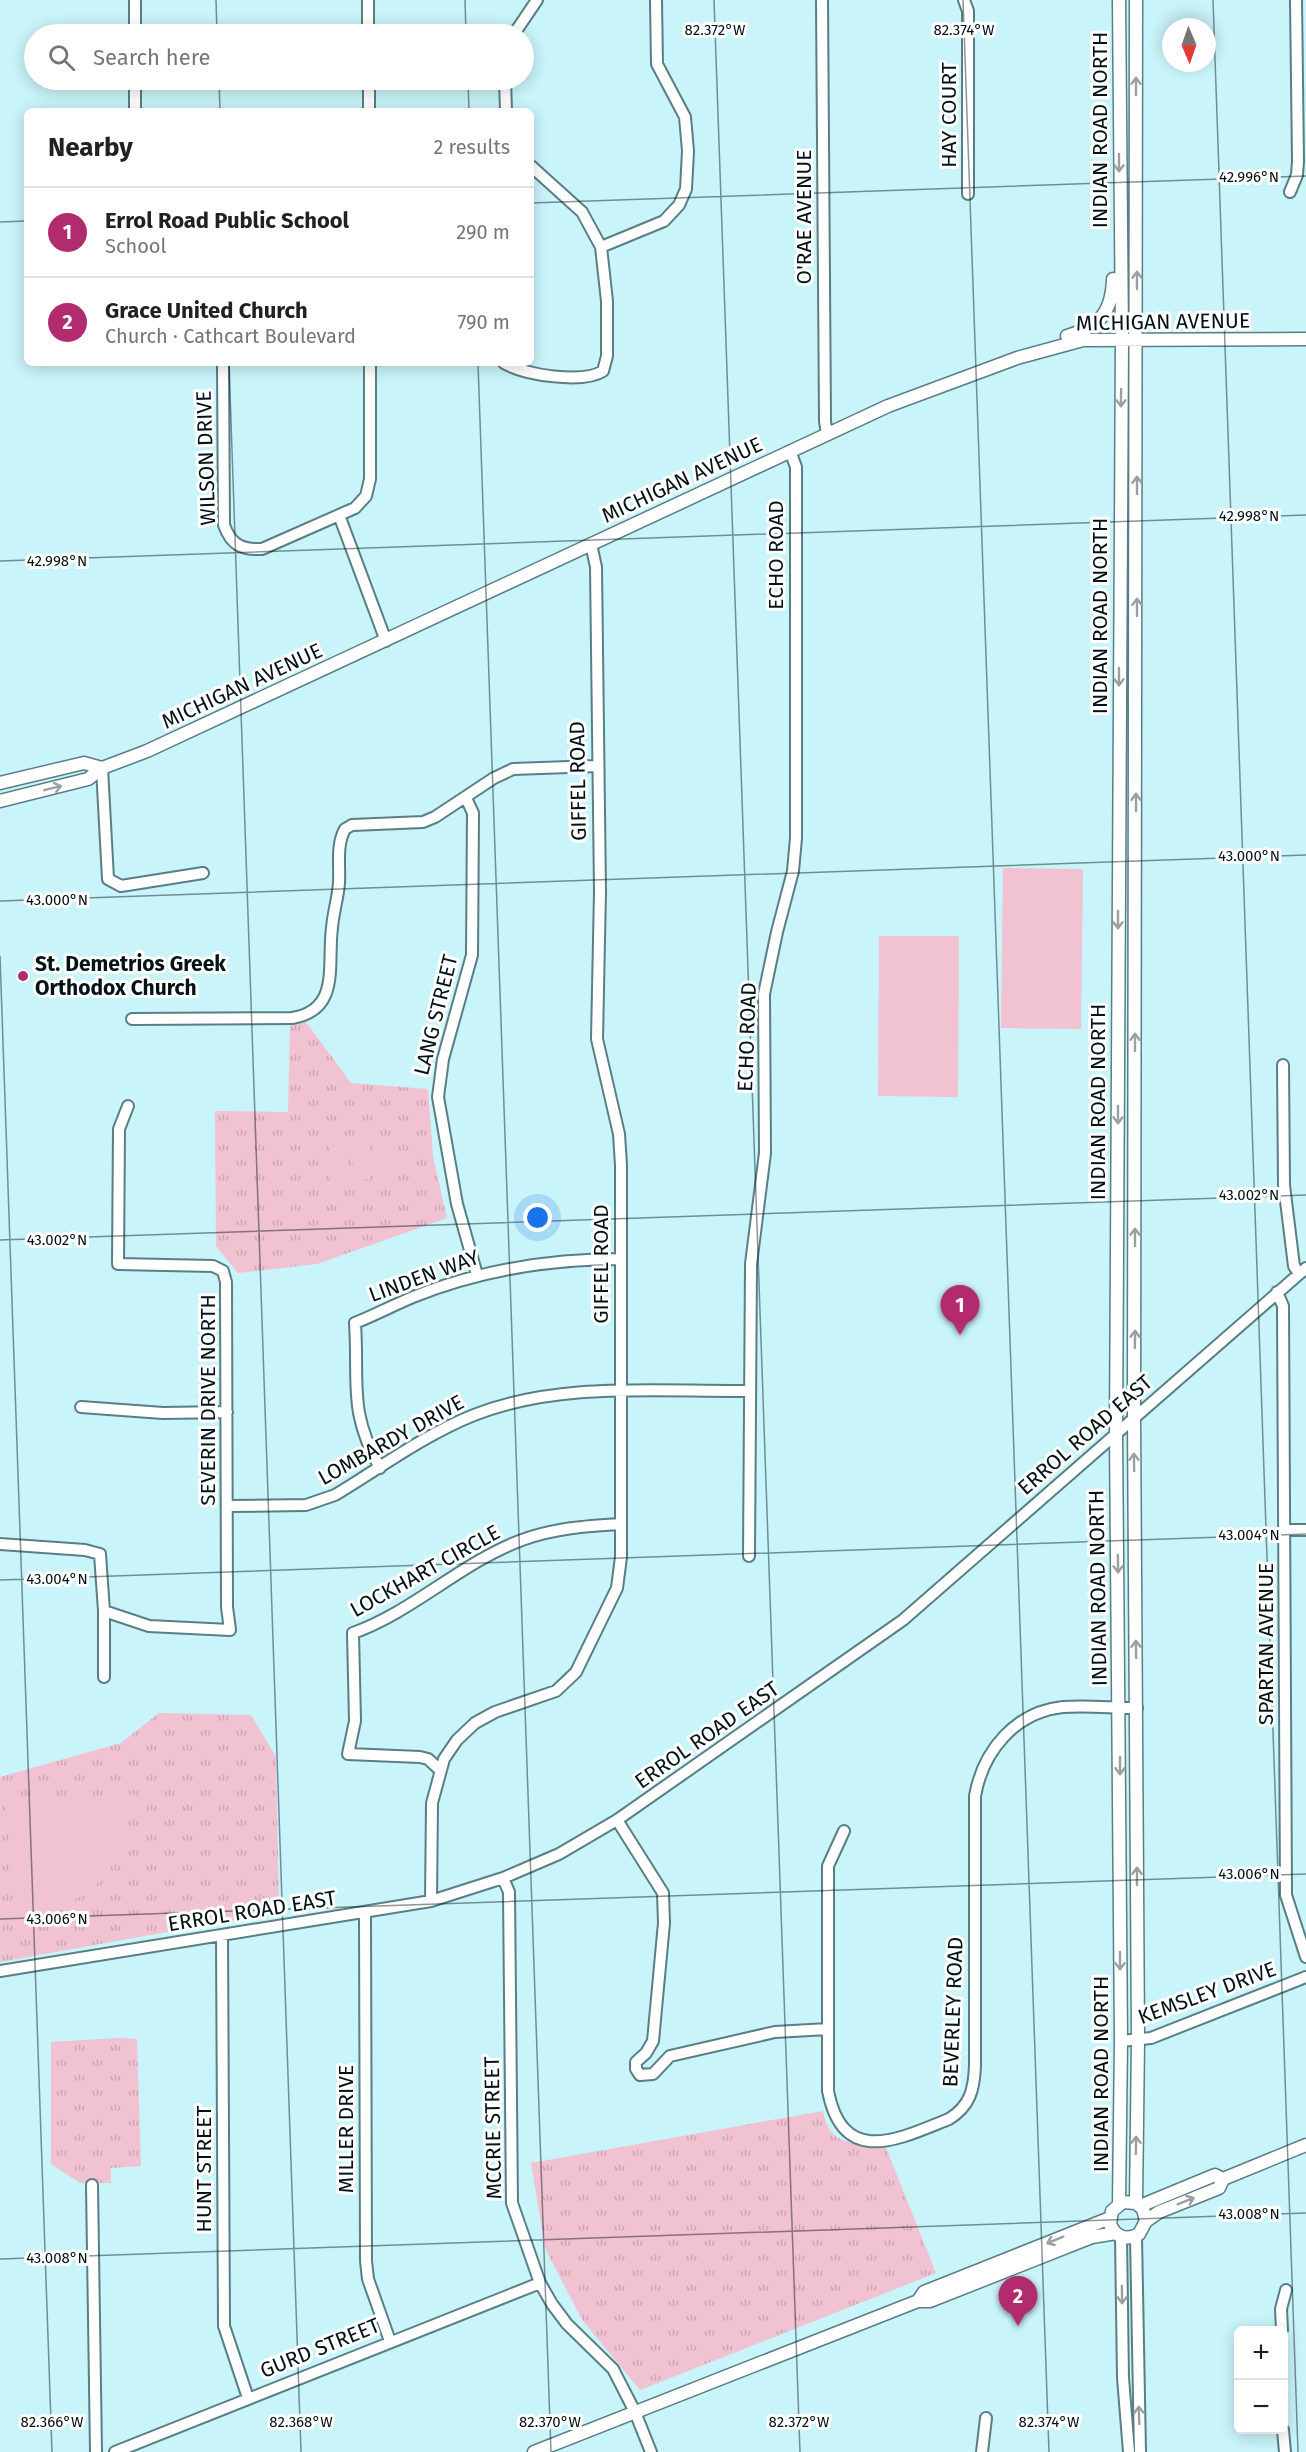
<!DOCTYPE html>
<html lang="en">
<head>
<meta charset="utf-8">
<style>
  :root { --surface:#fff; --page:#f2f2f2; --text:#202124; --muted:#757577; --line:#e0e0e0; --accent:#b22b6e }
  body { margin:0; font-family:"Fira Sans",sans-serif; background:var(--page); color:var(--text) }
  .controls { position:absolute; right:18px; bottom:18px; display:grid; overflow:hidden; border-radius:9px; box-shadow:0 3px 15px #0003 }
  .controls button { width:54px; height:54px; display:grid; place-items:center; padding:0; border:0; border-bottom:2px solid var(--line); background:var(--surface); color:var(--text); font:30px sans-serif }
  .compass { position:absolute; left:1162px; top:18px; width:54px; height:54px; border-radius:50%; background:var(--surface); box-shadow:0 3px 15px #0003; rotate:178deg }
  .you { position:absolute; left:538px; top:1218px; width:21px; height:21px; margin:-15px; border:4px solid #fff; border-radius:50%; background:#1a73e8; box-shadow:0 0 0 9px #1a73e833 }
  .badge { display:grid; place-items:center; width:39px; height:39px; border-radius:50%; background:var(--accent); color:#fff; font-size:20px; font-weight:700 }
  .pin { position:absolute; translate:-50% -50px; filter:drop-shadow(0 2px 3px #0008) }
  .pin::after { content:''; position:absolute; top:32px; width:21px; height:18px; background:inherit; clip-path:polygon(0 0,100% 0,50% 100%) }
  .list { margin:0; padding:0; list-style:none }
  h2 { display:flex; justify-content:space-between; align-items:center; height:78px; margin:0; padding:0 24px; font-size:26px }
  h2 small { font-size:20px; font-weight:400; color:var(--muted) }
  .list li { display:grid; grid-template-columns:39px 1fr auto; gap:18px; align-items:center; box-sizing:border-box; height:90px; padding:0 24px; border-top:2px solid var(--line) }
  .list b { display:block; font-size:22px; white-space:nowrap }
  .list p { margin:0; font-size:20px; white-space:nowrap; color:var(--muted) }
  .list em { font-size:20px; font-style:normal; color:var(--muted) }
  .icon { flex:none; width:33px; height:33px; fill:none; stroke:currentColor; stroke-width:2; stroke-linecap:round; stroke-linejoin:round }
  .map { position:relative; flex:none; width:1306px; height:2452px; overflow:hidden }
  .search { position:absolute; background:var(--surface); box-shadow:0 3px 15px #0003; left:24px; top:24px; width:510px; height:66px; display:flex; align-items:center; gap:15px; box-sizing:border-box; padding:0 21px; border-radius:33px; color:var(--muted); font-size:22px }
  .panel { position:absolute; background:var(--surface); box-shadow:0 3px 15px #0003; left:24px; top:108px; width:510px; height:258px; border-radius:9px }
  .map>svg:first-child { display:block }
  .grass { fill:url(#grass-tufts) }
  .garden { fill:#f0c2d2 }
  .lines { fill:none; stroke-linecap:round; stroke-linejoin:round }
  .minor-casing { stroke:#587f84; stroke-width:14 }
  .major-casing { stroke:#587f84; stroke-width:15 }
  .minor { stroke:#fff; stroke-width:10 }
  .major { stroke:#fff; stroke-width:12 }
  .oneway { stroke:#9aa0a1 }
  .ticks { fill:none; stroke:#031214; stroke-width:1.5; stroke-opacity:0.45 }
  .poi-dot { fill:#b22b6e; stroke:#fff; stroke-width:2 }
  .labels { text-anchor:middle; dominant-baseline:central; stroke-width:6; stroke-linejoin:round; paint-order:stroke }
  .street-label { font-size:21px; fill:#031214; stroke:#fff }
  .poi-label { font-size:21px; font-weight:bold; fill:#031214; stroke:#fff; text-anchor:start }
  .ticks-label { font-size:15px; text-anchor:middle; fill:#031214; stroke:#fff; stroke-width:6; stroke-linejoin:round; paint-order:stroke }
</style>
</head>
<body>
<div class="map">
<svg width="1306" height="2452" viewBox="0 0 1306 2452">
  <defs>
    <pattern id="grass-tufts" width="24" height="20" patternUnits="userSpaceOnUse" patternTransform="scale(1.5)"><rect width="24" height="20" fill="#f0c2d2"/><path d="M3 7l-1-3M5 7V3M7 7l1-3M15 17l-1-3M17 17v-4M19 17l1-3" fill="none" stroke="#cca6b3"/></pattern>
  </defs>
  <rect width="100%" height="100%" fill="#c9f4fa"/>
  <path class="grass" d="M306 1022 351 1083 428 1089 433 1156 447 1218 317 1264 238 1273 216 1246 215 1111 288 1112 290 1026Z
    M159 1713 251 1715 276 1757 279 1912 0 1962V1777L121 1743Z
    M115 2038 137 2039 141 2166 111 2168V2183H80L51 2164V2042Z
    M823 2111C830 2148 853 2142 885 2145L936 2273 640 2390 582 2320 545 2248 531 2163Z"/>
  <path class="garden" d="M1003 868 1083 869 1081 1029 1001 1028Z
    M879 936H959L958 1097 878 1096Z
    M391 1142 393 1179H375L374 1143Z
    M347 1143 348 1180 331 1181 329 1144Z
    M352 1143H369L370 1179 353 1180Z
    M134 1794 122 1853 90 1892 15 1926 6 1801Z"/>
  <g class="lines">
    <g class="minor-casing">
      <path id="minor" d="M135 0V34
        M368 0V34
        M822 0 825 421 827 434
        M964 0 968 11V194
        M514 34 537 0
        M135 80V111
        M369 80V111
        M505 80 506 111
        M1290 192 1297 175 1298 161 1296 0
        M601 247 664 221 679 205 686 189 688 151 685 117 657 64 656 0
        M223 363 224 525C231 545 242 550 262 549L355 508 366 496 370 479V363
        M504 363C524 375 583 384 603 371L607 356V301L601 247 582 212 531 166
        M339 515 386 641
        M102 768 108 879 121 886 203 873
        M466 798 473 813 472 955 443 1059 438 1097 457 1204 477 1275
        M132 1019 292 1018C341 1010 327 965 332 928 333 913 338 898 339 883 340 865 336 845 345 829L352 825 423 822 435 817 494 778 513 769 597 766
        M1283 1065 1284 1185 1294 1266 1299 1274
        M1277 1292 1283 1306 1286 1895 1306 1957
        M81 1407 163 1413 227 1412
        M380 1468C348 1411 359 1384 355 1323 375 1315 394 1305 413 1297 480 1270 549 1259 621 1259
        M229 1506 306 1505 335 1495C380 1468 424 1435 474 1415 560 1381 659 1392 750 1391
        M1285 1530H1306
        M0 1544 85 1550 100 1554 104 1611V1677
        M749 1556 751 1264 765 1153 764 994 777 932 793 871 796 838V467L790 451
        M104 1611 149 1626 230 1630 227 1607 226 1282 223 1271 213 1266 118 1264 119 1129 128 1106
        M439 1769 428 1759 420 1757 348 1754 355 1721 353 1633C414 1611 462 1562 522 1540 554 1528 588 1526 621 1524
        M617 1820 663 1893 664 1923 653 2041 646 2053 636 2062V2069L640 2075 653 2074 670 2056 775 2032 828 2029
        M844 1831 828 1866V2091C843 2168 899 2139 949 2119 970 2106 974 2090 975 2066V1796C983 1751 1015 1712 1063 1707 1087 1705 1112 1708 1137 1708
        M503 1878 509 1892 512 2203 540 2283 552 2304 567 2324 613 2369 635 2412 651 2452
        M431 1901 432 1803 444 1759 457 1740 475 1723 495 1712 556 1691 576 1672 617 1588 621 1557V1165L619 1134 597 1039 600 891 596 567 591 544
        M365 1913 366 2261 368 2279 390 2341
        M222 1936 224 2326 248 2398
        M0 1971 431 1901 503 1878 559 1854 617 1820 903 1620 1306 1268
        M1121 2041 1151 2038 1306 1977
        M92 2185 96 2452
        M1121 2236 1123 2378 1129 2452
        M1136 2236 1140 2452
        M1282 2330 1281 2309 1286 2290
        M1283 2430 1285 2452
        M115 2452 540 2283
        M982 2452 986 2418"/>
    </g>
    <g class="major-casing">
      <path id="major" d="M1119 0 1122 339 1116 1434 1121 2041 1119 2204
        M1067 336C1099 327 1112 313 1113 279
        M0 783 84 763 102 768
        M0 801 88 779 102 768 147 751 888 406 1017 358 1083 340 1306 339
        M1136 2203 1123 2202 1112 2211 1110 2224C1115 2237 1126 2241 1139 2234L1146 2221 1143 2209 1136 2203 1138 2040 1134 1418 1136 0
        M1140 2206 1215 2175 1223 2179
        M1146 2221 1159 2212 1219 2188 1223 2179 1306 2145
        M918 2301 924 2292 1110 2218
        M534 2452 918 2301H930L1092 2237 1116 2233"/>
    </g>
    <use href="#minor" class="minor"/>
    <use href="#major" class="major"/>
  </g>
  <defs><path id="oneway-shaft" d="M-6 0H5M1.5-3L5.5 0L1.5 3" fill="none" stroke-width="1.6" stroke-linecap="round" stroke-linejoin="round" transform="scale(1.5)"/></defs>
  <g class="oneway">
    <use href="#oneway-shaft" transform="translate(1136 86) rotate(-90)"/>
    <use href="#oneway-shaft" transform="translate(1119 163) rotate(90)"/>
    <use href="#oneway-shaft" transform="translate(1137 280) rotate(-90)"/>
    <use href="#oneway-shaft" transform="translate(1121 398) rotate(91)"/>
    <use href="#oneway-shaft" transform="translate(1137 485) rotate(-90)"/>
    <use href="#oneway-shaft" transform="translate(1137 607) rotate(-90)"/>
    <use href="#oneway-shaft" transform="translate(1119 677) rotate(90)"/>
    <use href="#oneway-shaft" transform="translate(53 788) rotate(-14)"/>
    <use href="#oneway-shaft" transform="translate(1136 802) rotate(-90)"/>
    <use href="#oneway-shaft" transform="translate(1118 920) rotate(90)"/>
    <use href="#oneway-shaft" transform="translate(1135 1042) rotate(-90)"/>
    <use href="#oneway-shaft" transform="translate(1118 1115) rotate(90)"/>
    <use href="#oneway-shaft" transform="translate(1135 1237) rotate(-90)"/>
    <use href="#oneway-shaft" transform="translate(1135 1339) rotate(-89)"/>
    <use href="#oneway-shaft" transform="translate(1134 1462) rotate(-91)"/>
    <use href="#oneway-shaft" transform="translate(1118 1564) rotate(89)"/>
    <use href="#oneway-shaft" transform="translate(1136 1649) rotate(-91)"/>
    <use href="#oneway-shaft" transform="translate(1120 1766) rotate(90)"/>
    <use href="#oneway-shaft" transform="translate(1137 1876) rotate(-90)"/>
    <use href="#oneway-shaft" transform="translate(1120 1961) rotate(90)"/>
    <use href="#oneway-shaft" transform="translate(1136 2145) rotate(-89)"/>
    <use href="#oneway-shaft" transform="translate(1186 2201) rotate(-22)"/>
    <use href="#oneway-shaft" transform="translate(1055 2240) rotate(158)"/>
    <use href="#oneway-shaft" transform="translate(1122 2295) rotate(89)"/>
    <use href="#oneway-shaft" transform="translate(1139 2415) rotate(-92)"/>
  </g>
  <path class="ticks" d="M216 0 217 34M465 0 466 34M714 0 800 2452M963 0 1049 2452M1213 0 1298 2452M219 80 220 111M468 80 469 111M531 203 1306 176M0 222 27 221M229 363 301 2452M478 363 551 2452M0 561 1306 515M0 901 1306 855M0 956 52 2452M0 1240 1306 1195M0 1580 1306 1534M0 1919 1306 1874M0 2259 1306 2213"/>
  <circle class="poi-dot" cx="23" cy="976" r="6"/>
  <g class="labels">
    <g class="street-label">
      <text transform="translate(949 115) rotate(-90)">HAY COURT</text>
      <text transform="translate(1100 130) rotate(-90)">INDIAN ROAD NORTH</text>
      <text transform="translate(804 217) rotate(-90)">O'RAE AVENUE</text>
      <text transform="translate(1163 322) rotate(-1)">MICHIGAN AVENUE</text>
      <text transform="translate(206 458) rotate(-92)">WILSON DRIVE</text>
      <text transform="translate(682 480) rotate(-25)">MICHIGAN AVENUE</text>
      <text transform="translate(776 555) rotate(-90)">ECHO ROAD</text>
      <text transform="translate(1100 616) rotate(-90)">INDIAN ROAD NORTH</text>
      <text transform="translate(242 686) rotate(-25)">MICHIGAN AVENUE</text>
      <text transform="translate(578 781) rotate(-91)">GIFFEL ROAD</text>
      <text transform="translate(436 1015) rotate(-76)">LANG STREET</text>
      <text transform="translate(747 1037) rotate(-88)">ECHO ROAD</text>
      <text transform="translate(1098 1102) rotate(-90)">INDIAN ROAD NORTH</text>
      <text transform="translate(601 1264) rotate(-90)">GIFFEL ROAD</text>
      <text transform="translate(424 1276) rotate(-20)">LINDEN WAY</text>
      <text transform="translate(208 1400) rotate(-90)">SEVERIN DRIVE NORTH</text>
      <text transform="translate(1085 1435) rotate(-41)">ERROL ROAD EAST</text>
      <text transform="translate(391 1440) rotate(-29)">LOMBARDY DRIVE</text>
      <text transform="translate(425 1571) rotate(-29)">LOCKHART CIRCLE</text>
      <text transform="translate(1098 1588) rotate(-91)">INDIAN ROAD NORTH</text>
      <text transform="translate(1266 1644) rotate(-90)">SPARTAN AVENUE</text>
      <text transform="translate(707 1735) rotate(-35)">ERROL ROAD EAST</text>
      <text transform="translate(252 1911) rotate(-9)">ERROL ROAD EAST</text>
      <text transform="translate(1207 1993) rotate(-20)">KEMSLEY DRIVE</text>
      <text transform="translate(953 2012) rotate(-88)">BEVERLEY ROAD</text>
      <text transform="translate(1101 2074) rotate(-90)">INDIAN ROAD NORTH</text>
      <text transform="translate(493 2128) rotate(-91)">MCCRIE STREET</text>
      <text transform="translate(346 2129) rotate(-90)">MILLER DRIVE</text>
      <text transform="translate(204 2169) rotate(-90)">HUNT STREET</text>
      <text transform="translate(320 2348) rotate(-22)">GURD STREET</text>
    </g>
    <g class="poi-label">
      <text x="35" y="964">St. Demetrios Greek<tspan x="35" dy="24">Orthodox Church</tspan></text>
    </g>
  </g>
  <g class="ticks-label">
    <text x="715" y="35">82.372°W</text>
    <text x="964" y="35">82.374°W</text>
    <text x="1249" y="182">42.996°N</text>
    <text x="1249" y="521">42.998°N</text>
    <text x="57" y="566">42.998°N</text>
    <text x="1249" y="861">43.000°N</text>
    <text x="57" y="905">43.000°N</text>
    <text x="1249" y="1200">43.002°N</text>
    <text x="57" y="1245">43.002°N</text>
    <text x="1249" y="1540">43.004°N</text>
    <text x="57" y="1584">43.004°N</text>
    <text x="1249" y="1879">43.006°N</text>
    <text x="57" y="1924">43.006°N</text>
    <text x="1249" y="2219">43.008°N</text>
    <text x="57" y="2263">43.008°N</text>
    <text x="52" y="2427">82.366°W</text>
    <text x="301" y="2427">82.368°W</text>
    <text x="550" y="2427">82.370°W</text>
    <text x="799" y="2427">82.372°W</text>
    <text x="1049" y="2427">82.374°W</text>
  </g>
</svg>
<div class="controls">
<button>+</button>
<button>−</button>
</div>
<svg class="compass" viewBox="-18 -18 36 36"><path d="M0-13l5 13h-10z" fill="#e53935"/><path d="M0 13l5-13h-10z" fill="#757577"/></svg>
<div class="you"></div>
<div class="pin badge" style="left:960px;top:1335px">1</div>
<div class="pin badge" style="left:1018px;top:2326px">2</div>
<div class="search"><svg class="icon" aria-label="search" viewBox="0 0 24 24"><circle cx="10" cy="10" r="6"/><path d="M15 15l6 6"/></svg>Search here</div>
<section class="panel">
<h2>Nearby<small>2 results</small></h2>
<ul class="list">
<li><span class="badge">1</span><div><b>Errol Road Public School</b><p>School</p></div><em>290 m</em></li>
<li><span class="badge">2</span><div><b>Grace United Church</b><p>Church · Cathcart Boulevard</p></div><em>790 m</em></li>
</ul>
</section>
</div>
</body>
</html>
